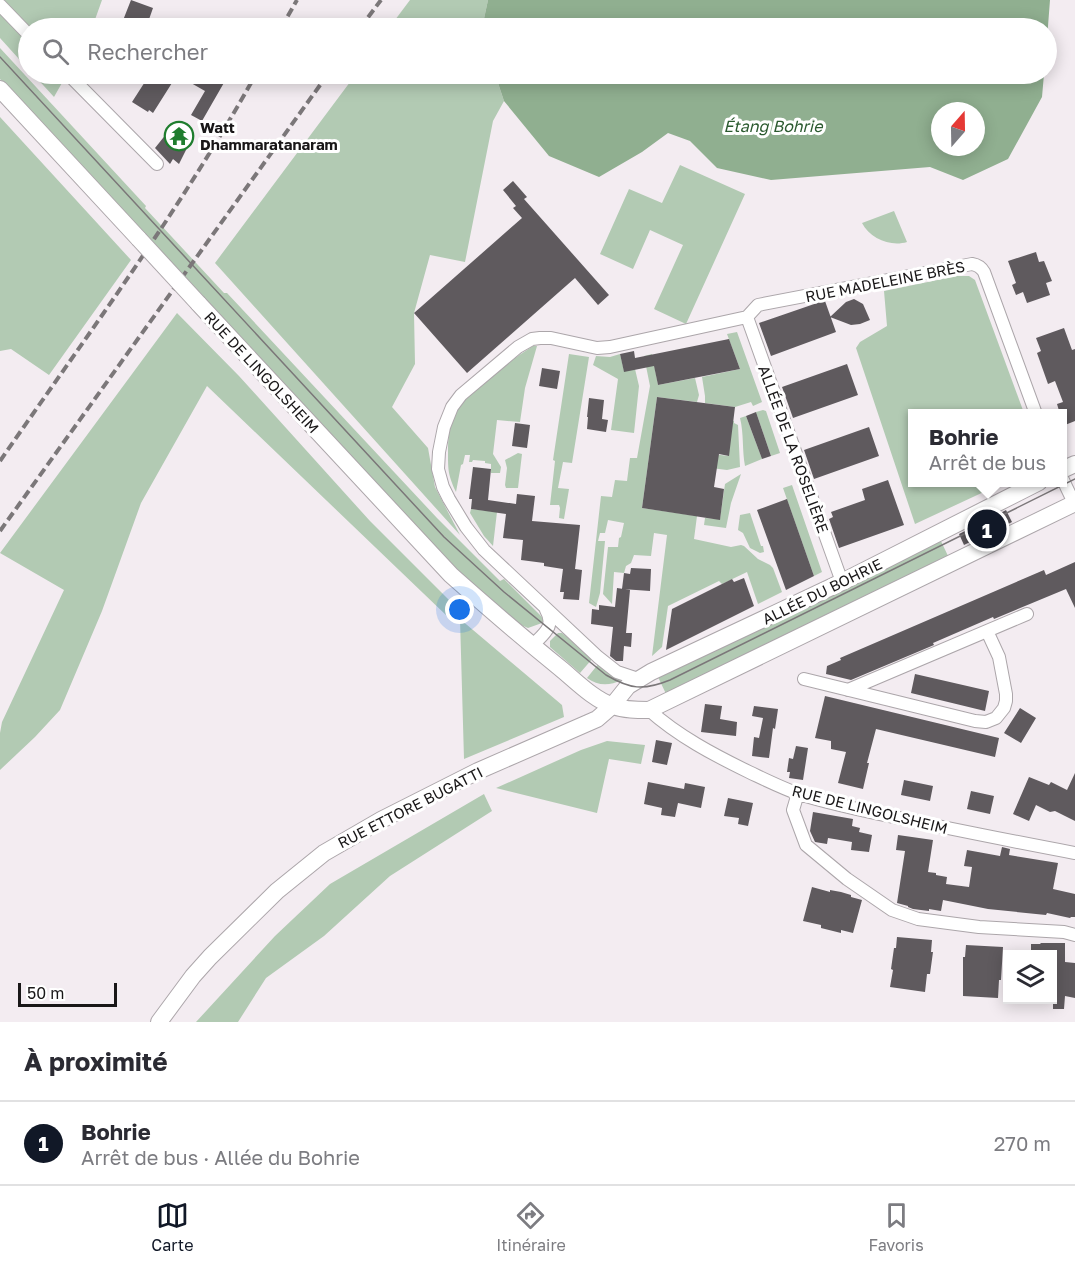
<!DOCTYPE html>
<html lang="fr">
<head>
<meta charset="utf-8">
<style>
  :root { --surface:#fff; --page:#f7f7f7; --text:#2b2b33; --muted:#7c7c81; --line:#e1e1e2; --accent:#111827 }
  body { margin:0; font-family:"Golos Text",sans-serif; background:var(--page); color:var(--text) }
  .controls { position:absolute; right:18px; bottom:18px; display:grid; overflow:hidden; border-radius:0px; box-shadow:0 3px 15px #0003 }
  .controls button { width:54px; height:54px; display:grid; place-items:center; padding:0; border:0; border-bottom:2px solid var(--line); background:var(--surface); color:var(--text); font:30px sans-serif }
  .compass { position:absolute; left:931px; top:102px; width:54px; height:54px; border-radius:50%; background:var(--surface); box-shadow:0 3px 15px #0003; rotate:20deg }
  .scale { position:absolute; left:18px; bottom:15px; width:99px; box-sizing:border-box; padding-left:6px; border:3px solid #191718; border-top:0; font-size:16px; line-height:21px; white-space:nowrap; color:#191718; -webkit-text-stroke:4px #fff; paint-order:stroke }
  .you { position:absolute; left:460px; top:610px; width:21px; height:21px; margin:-15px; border:4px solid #fff; border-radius:50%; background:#1a73e8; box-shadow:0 0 0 9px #1a73e833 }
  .badge { display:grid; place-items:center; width:39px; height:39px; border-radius:50%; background:var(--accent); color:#fff; font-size:20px; font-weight:700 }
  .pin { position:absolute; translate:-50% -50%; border:3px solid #fff; box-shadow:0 2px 6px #0006 }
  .popup { position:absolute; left:908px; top:409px; width:159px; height:78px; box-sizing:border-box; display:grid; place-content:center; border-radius:0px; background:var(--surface); filter:drop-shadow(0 2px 4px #0005); font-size:20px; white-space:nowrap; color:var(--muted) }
  .popup b { font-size:22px; color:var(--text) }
  .popup::after { content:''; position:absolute; left:50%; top:100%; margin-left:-12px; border:12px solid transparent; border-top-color:var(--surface) }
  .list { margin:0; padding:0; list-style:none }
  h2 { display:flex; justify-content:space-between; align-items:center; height:78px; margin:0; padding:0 24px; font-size:26px }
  h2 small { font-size:20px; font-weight:400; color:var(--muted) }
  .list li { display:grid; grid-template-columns:39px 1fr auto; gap:18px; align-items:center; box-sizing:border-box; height:84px; padding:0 24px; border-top:2px solid var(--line) }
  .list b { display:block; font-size:22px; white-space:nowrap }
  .list p { margin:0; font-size:20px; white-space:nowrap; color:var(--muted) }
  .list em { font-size:20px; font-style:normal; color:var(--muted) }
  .icon { flex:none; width:33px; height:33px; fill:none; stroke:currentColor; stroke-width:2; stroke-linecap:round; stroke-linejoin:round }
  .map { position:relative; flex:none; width:1075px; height:1022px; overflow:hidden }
  .search { position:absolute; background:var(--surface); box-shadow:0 3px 15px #0003; left:18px; right:18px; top:18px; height:66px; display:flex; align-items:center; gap:15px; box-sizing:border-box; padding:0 21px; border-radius:33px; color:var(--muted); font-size:22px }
  .sheet { height:162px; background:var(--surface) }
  nav { display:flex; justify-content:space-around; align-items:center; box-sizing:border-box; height:84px; border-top:2px solid var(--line); background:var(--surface); font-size:16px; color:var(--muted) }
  nav a { display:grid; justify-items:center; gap:3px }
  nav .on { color:var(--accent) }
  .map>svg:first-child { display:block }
  .green { fill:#b2cab3 }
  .water { fill:#90af90; fill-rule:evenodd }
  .building { fill:#5f5a5e }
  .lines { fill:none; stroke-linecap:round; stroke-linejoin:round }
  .minor-casing { stroke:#aca6aa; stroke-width:14 }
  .major-casing { stroke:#aca6aa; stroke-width:18 }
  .minor { stroke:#fff; stroke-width:12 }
  .major { stroke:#fff; stroke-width:16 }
  .tram { stroke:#7b7779; stroke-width:1.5 }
  .rail { stroke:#7b7779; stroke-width:4; stroke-dasharray:9 4.5; stroke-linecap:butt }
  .major-bridge-casing { stroke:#aca6aa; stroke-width:18; stroke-linecap:butt }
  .major-bridge { stroke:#fff; stroke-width:16 }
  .labels { text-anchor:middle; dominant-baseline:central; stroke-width:6; stroke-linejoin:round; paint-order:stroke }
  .poi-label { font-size:15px; font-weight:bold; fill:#191718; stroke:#fff; text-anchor:start }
  .street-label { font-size:15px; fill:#191718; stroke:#fff }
  .water-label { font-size:16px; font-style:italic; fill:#2b5a2f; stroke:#fff }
</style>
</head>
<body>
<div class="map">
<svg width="1075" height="1022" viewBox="0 0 1075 1022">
  <rect width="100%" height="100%" fill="#f3ecf1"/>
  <path class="green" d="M0 0H102L92 28H28V69L0 38Z
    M410 0H488L482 28H389Z
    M0 48 146 206 145 208 224 293H227L437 518 500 581 504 579 540 615 544 620 542 623 528 628 521 625 463 576 436 550 0 79Z
    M33 74H67L54 97Z
    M356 74H495L504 101 493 121 465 262 430 255 414 313 415 364 392 407 428 448 435 487 460 535 215 263Z
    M0 117 131 260 49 375 11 349 0 351Z
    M680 165 745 194 686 324 654 309 683 245 650 230 633 269 600 254 629 189 662 203Z
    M894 211 907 242C891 247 870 239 862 223Z
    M957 276H969L975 280 1024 413 912 414V482L1003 483 915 524 856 348 860 342 887 326 884 291Z
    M177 313 239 376 370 521 455 606 460 619 562 705 564 717 464 759 460 619 447 616 207 386 141 503 102 611 60 710 35 737 0 770V733L2 722 64 590 0 553Z
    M737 332 762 402 753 406 751 402 735 407 705 403V396L702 377 740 369 727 334Z
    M533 346H537L525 388 520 422 497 420 493 454 501 467 500 473H491V464L485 463V461L473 460 472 462H469L470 455H465L463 464 461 465 456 492C448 475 448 470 448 452 448 438 449 424 456 412 470 389 510 361 533 346Z
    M569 354 589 357 572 463 563 462 558 488 569 489 564 519 559 518 560 508 559 505H550L555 461 553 460Z
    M620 354 624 371 635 369 639 386 634 433 611 430 618 379 593 365 596 356 610 357Z
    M652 354 658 385 695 378 699 395 697 402 657 397 642 508 697 516 694 539 731 547 741 545 744 546 758 559 770 565 773 568 782 592 758 604 747 572 722 584 719 581 668 606 662 647 652 656 667 535 654 533 651 556 634 555 631 563 626 566 624 573 614 572 612 604 603 594 608 547H618L619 538 621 537 624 523 608 520 605 533H600L598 541H605L600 593 596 607 589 603 601 496 612 497 615 480 627 481 630 458H637L650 386 644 356Z
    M763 410 766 411 780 453 771 456 756 412Z
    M746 416 762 459 745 466C742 450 744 434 740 418Z
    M714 418 734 421V423L738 425 740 467 727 470 703 467 691 451 728 456Z
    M518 453 522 454 518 488H506L505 485 507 468 505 460Z
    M741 474 731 503 726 528 704 525 705 518 720 519 725 484Z
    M792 485 822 572 814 576 783 488Z
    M471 509 497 512 493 546 484 536 470 513Z
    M750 513 761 546H763L764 552 760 553 750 548 743 533 738 530 740 515Z
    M939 537 949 558 667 696 658 677Z
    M558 633H562L593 658 580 673 550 647V641Z
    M599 663 614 676 622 680C609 686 598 686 587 678Z
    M607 741 645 745 641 764 609 759 597 813 496 788 581 750Z
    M484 794 492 811 390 876 324 936 266 978 238 1022H196L275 936 330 884Z"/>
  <path class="water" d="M488 0H1050L1047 39 1046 28H482Z
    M495 74H1044L1042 97 1008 159 963 180 930 167 771 180 717 168 690 141 668 133 642 152 599 177 549 156 504 101ZM940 111H976V147H940Z"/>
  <path class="building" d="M131 0 153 8 146 28H120Z
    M150 74H229L202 121 191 115 205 91 177 75 153 113 149 110 148 112 132 102Z
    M171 128 191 140 179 164 173 159 170 164 155 148Z
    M513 181 527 197 524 199 609 295 598 305 575 278 467 373 414 313 522 218 513 208 516 206 503 190Z
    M1036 252 1039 262 1044 261 1052 281 1046 283 1050 295 1027 303 1023 292 1016 295 1012 285 1016 283 1008 261Z
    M854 299 863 304 870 320 860 324 851 325 830 317 846 302Z
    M823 301H825L836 332 771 356 759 323Z
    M1064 328 1072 350 1075 349V421L1065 425 1062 414H1060L1057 404 1063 402 1055 381 1048 384 1037 353 1041 351 1036 338Z
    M729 339 740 369 658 385 654 366 624 372 620 354 634 351 635 358Z
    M847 364 858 395 793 418 782 387Z
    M542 368 560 371 557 389 539 386Z
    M657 397 735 407 729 456 719 454 714 487 724 489 720 520 642 508Z
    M589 398 604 400 602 419 608 420 606 432 587 429 588 417H587Z
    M756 412 771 456 762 459 746 416Z
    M515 423 530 425 527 448 512 446Z
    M869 427 879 456 814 479 804 450Z
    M473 467 491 469 488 500 516 504 517 494 535 496 532 521 580 525 575 569 582 570 579 600 563 599 564 592H560L563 569 544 566V563L521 560 523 540 503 538 506 514 471 509 472 499H469Z
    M888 480 904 525 839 548 829 519 833 517 831 512 865 500 862 489Z
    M787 499 814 576 786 590 757 510Z
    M1006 510 1012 522 998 529 993 517Z
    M973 527 978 538 964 545 959 534Z
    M1075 562V608L1066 589 994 619 993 617 933 643 934 645 851 680 826 674 827 666 841 660 840 658 1044 570 1046 575Z
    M631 568 651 569 650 591 622 589 624 573 630 574Z
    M744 578 754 606 666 650 672 609 732 579 734 582Z
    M617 588 630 590 626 633H632L631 647 624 646 623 661H616L610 656 613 627 591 624 592 609 599 610V605L615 607Z
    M915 674 989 691 985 711 911 693Z
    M825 696 999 738 995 757 876 729 867 763H869L863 789 838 783 846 752 831 749V741L815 738Z
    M705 704 722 706 720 719 737 722 736 736 701 732Z
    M754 706 778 709 775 729 773 728 769 758 752 756 754 737 759 738 763 718 752 716Z
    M1020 708 1036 718 1021 743 1004 733Z
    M656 740 672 743 667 765 652 762Z
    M796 746 808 748 803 780 789 778 790 772H787L789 758 793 759Z
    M1075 773V821L1055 811 1050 812 1036 805 1029 821 1013 814 1029 777 1049 785 1051 782 1067 790Z
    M904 780 933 786 930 801 901 795Z
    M648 782 684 789 685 783 705 787 701 808 678 803 675 817 661 815 662 808 644 804Z
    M971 791 994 796 990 814 967 809Z
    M728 798 753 803 748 826 738 824 739 818 724 816Z
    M813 812 853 819 852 826 860 828 859 832 872 835 869 852 851 850 852 842 828 838 827 844 815 842 810 831Z
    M898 835 933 840 928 872 936 873V875L947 877 946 884 969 887 972 867 964 866 967 850 1000 856 1002 847 1010 849 1009 855 1058 863 1053 889 1075 894V917H1071L1070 918 1047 913 1046 915 988 909 943 900 941 911 929 909V911L913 909 908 907V906L897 903 905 851 896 850Z
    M812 887 830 892V890L841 892 851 895V897L862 900 853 933 841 930V933L821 928V925L803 921Z
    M897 937 932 940 931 952H933L930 974H927L925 992 890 987 893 970 891 969 894 948H896Z
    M1041 943H1065V962L1075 963V998L1065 996 1064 1009H1053V954H1031V944H1040Z
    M966 945 1003 947 1001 980H999L998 998 963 996V957H965Z"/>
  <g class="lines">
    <g class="minor-casing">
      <path id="minor" d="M0 5 28 34
        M68 74 157 164
        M747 317 758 305 972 264C978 265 981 267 984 272L1036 414
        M747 317 842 582
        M1062 478 1074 503
        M532 646C543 634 556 627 546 610
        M638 679 617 672 598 657 484 550 466 527 449 499 443 487 438 469 439 452 444 427 452 407 461 395 518 347 532 339 540 338H551L597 348 610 347 747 317
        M804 679 975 721 986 722 996 718 1004 708 1006 701V694L999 657 987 631
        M848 690 1027 614
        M649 710C678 736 714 755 749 772 766 780 782 788 799 794 841 807 885 815 928 824 977 834 1026 844 1075 853
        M798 793 793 810 806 845 847 879 892 910 918 919 979 927 1064 932 1075 935"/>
    </g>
    <g class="major-casing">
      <path id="major" d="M0 89 139 239
        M198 303 451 575C487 607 523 638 560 668 576 681 593 699 613 706 624 710 637 710 649 710L1075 503
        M1062 470 1075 464
        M159 1022 193 976 210 957 277 891 324 853 381 820 478 771 597 719 612 706 628 686 651 672 842 582 1039 482"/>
    </g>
    <use href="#minor" class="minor"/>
    <use href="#major" class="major"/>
    <path class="tram" d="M0 57 444 537 504 592 606 675C630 689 643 691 670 680L1075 479"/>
    <path class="rail" d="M281 28 297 0
      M360 28 381 0
      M0 461C88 334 181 209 256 74
      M0 531 328 74"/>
    <g class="major-bridge-casing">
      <path id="major-bridge" d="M139 239 198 303"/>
    </g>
    <use href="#major-bridge" class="major-bridge"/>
  </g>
  <defs>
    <g id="temple-ring" transform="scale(1.5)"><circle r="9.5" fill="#fff" stroke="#1f7d2e" stroke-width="1.5"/><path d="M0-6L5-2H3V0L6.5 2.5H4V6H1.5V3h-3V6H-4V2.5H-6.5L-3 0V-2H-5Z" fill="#1f7d2e"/></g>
  </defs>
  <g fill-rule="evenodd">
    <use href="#temple-ring" x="179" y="136"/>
  </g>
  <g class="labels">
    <g class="poi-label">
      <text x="200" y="127">Watt<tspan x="200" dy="17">Dhammaratanaram</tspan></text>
    </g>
    <g class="street-label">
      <text transform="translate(885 281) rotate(-11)">RUE MADELEINE BRÈS</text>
      <text transform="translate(262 372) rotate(47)">RUE DE LINGOLSHEIM</text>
      <text transform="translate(794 449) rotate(70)">ALLÉE DE LA ROSELIÈRE</text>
      <text transform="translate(822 591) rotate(-26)">ALLÉE DU BOHRIE</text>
      <text transform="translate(410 807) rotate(-27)">RUE ETTORE BUGATTI</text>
      <text transform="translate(870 809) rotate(14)">RUE DE LINGOLSHEIM</text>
    </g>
    <g class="water-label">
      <text x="773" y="126">Étang Bohrie</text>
    </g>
  </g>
</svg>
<div class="controls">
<button><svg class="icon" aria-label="layers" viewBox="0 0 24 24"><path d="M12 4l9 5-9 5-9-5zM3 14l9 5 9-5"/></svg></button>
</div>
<svg class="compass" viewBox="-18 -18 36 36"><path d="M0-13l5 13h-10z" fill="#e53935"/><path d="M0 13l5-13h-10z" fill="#7c7c81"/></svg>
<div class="scale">50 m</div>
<div class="you"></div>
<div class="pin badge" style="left:987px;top:529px">1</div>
<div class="popup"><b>Bohrie</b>Arrêt de bus</div>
<div class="search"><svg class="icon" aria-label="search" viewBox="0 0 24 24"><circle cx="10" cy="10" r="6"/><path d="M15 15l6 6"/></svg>Rechercher</div>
</div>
<section class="sheet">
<h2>À proximité<small></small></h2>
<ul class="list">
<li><span class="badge">1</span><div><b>Bohrie</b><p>Arrêt de bus · Allée du Bohrie</p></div><em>270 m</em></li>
</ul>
</section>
<nav>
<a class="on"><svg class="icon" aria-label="map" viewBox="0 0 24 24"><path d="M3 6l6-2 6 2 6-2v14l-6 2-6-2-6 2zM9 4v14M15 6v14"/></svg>Carte</a>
<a><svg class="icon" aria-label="directions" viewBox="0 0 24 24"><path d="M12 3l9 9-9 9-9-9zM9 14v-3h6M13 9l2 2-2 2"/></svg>Itinéraire</a>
<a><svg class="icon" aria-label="saved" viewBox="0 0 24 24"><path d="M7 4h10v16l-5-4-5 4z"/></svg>Favoris</a>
</nav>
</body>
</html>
